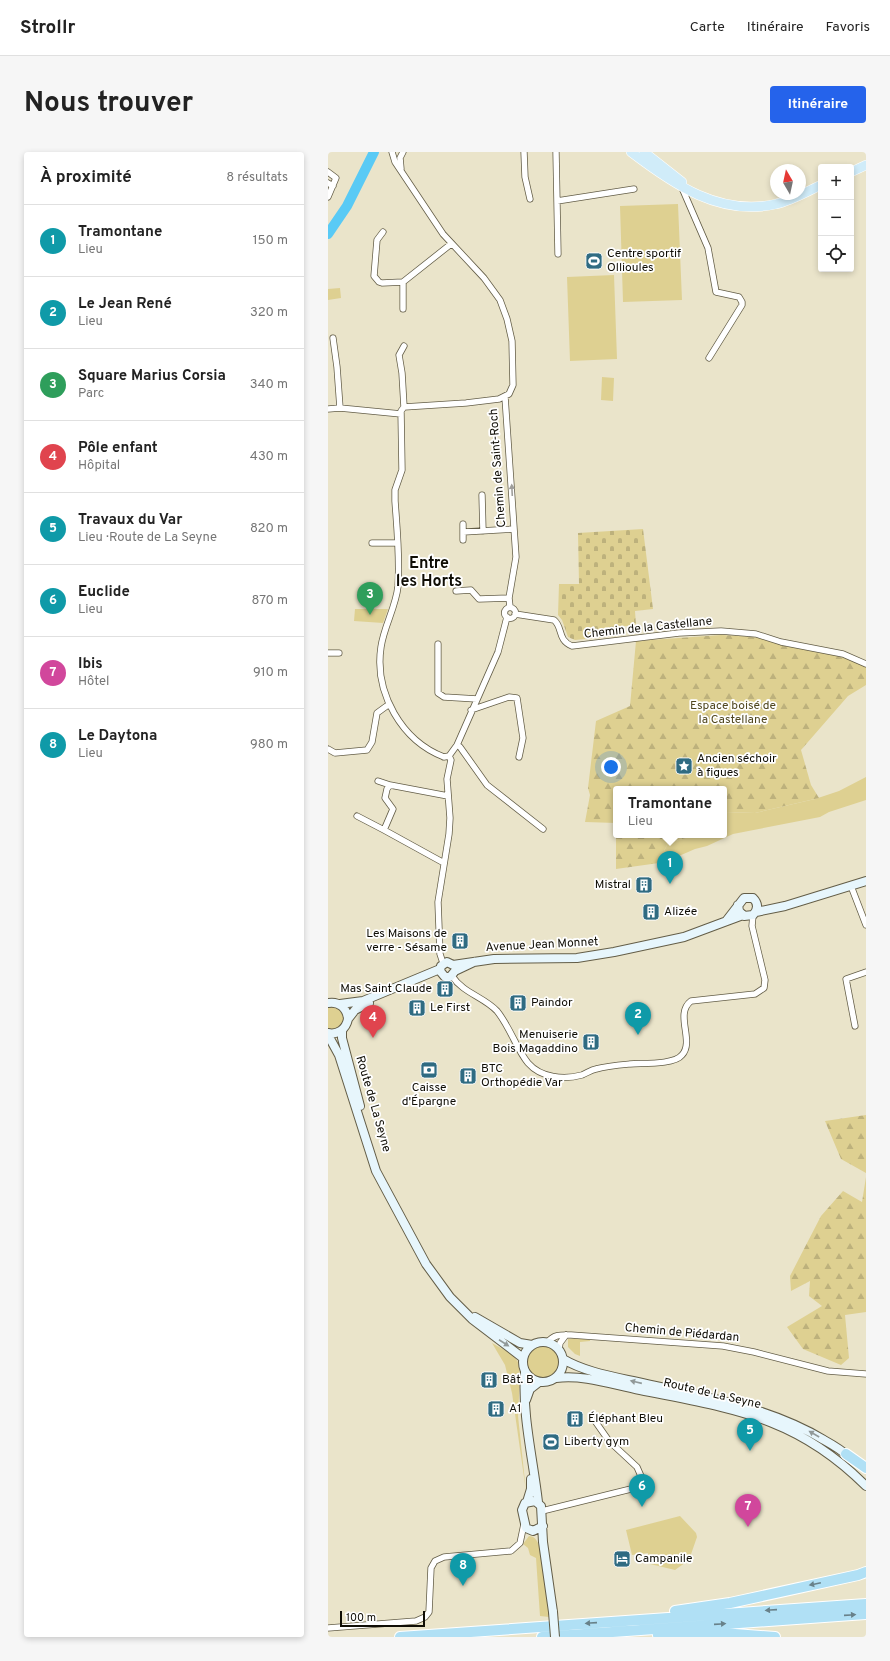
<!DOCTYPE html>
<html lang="fr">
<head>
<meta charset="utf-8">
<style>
  :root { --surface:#fff; --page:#f6f6f6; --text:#222; --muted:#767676; --line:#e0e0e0; --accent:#2563eb }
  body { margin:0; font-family:Overpass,sans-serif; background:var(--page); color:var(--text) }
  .controls { position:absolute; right:12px; top:12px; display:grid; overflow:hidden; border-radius:4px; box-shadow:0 2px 6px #0003 }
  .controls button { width:36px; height:36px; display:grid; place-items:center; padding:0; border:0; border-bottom:1px solid var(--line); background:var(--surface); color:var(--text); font:20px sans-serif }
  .compass { position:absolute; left:442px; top:12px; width:36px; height:36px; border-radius:50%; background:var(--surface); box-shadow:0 2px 6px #0003; rotate:351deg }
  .scale { position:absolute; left:12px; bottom:10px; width:85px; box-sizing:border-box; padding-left:4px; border:2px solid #0f0d05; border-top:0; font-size:11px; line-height:14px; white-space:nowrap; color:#0f0d05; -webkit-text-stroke:3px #fff; paint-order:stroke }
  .you { position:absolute; left:283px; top:615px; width:14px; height:14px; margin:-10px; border:3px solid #fff; border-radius:50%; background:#1a73e8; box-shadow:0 0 0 6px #1a73e833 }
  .badge { display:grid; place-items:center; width:26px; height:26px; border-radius:50%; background:var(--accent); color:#fff; font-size:13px; font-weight:700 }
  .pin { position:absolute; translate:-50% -33px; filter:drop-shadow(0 1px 2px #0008) }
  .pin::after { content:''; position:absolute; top:21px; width:14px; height:12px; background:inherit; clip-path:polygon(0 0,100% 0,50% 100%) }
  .popup { position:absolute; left:285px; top:634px; width:114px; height:52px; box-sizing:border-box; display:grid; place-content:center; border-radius:4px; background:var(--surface); filter:drop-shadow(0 1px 3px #0005); font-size:13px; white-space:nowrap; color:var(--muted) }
  .popup b { font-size:15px; color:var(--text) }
  .popup::after { content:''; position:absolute; left:50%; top:100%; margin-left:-8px; border:8px solid transparent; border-top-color:var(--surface) }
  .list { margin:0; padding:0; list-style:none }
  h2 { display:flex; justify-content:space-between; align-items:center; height:52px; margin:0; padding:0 16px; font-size:17px }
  h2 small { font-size:13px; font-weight:400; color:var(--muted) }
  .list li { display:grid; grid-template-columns:26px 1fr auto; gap:12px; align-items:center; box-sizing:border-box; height:72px; padding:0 16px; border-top:1px solid var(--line) }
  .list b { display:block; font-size:15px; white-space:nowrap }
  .list p { margin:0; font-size:13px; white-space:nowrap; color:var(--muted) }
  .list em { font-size:13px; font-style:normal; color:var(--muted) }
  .icon { flex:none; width:22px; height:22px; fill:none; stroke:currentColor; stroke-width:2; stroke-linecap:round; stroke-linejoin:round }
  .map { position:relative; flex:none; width:538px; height:1485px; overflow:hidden; border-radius:4px }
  header { display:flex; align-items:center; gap:24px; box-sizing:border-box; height:56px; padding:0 20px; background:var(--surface); border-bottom:1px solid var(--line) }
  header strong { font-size:19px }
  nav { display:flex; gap:22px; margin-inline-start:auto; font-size:14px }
  .intro { display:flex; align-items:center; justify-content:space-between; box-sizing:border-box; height:96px; padding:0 24px }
  h1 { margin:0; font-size:28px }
  .button { padding:10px 18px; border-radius:4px; background:var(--accent); color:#fff; font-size:14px; font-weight:700 }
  main { display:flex; gap:24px; padding:0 24px }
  aside { flex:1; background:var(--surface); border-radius:4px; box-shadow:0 2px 6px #0003 }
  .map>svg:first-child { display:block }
  .green { fill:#ded091 }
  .forest { fill:url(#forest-firs) }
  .cemetery { fill:url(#cemetery-stones) }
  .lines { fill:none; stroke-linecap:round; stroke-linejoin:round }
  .river { stroke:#59caf5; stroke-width:10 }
  .street-casing { stroke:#635d47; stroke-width:7 }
  .secondary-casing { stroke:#635d47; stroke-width:10 }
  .primary-casing { stroke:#fff; stroke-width:10 }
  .highway-casing { stroke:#fff; stroke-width:12 }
  .street { stroke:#fff; stroke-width:5.5 }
  .secondary { stroke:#e7f6fc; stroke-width:8 }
  .primary { stroke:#d0ecf9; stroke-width:9 }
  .highway { stroke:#b0e0f5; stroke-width:10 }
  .secondary-bridge-casing { stroke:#635d47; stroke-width:10; stroke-linecap:butt }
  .secondary-bridge { stroke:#e7f6fc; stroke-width:8 }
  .oneway { fill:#9f9e9b }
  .oneway2 { fill:#919999 }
  .oneway3 { fill:#688189 }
  .labels { text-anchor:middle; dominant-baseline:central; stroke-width:3.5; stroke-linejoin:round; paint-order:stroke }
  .poi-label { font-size:12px; fill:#0f0d05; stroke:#fff; text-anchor:start }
  .street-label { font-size:12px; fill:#0f0d05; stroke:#fff }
  .park-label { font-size:12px; fill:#50471f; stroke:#fff }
  .district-label { font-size:16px; font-weight:bold; fill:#0f0d05; stroke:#fff }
</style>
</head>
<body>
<header>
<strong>Strollr</strong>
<nav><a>Carte</a><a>Itinéraire</a><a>Favoris</a></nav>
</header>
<div class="intro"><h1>Nous trouver</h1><a class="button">Itinéraire</a></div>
<main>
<aside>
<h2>À proximité<small>8 résultats</small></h2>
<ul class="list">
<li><span class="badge" style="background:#0f9aa8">1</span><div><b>Tramontane</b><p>Lieu</p></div><em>150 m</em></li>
<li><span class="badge" style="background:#0f9aa8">2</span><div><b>Le Jean René</b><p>Lieu</p></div><em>320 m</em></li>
<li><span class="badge" style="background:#2e9e5b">3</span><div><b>Square Marius Corsia</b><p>Parc</p></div><em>340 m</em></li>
<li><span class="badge" style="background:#e0444e">4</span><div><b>Pôle enfant</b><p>Hôpital</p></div><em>430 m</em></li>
<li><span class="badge" style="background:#0f9aa8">5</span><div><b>Travaux du Var</b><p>Lieu · Route de La Seyne</p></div><em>820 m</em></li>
<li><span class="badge" style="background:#0f9aa8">6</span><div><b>Euclide</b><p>Lieu</p></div><em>870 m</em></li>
<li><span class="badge" style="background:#d1479c">7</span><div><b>Ibis</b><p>Hôtel</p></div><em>910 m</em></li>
<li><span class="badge" style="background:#0f9aa8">8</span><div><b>Le Daytona</b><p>Lieu</p></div><em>980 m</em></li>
</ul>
</aside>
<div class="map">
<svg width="538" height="1485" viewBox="0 0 538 1485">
  <defs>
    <pattern id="forest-firs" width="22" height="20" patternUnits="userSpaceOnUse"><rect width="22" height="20" fill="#ded091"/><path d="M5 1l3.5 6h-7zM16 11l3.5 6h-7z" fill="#bdb17c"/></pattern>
    <pattern id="cemetery-stones" width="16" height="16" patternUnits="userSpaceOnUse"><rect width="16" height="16" fill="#ded091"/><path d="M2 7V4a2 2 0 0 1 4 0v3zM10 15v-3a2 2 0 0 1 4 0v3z" fill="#bdb17c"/></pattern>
  </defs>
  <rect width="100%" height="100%" fill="#eae4ca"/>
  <path class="green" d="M350 52 354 148 295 150 292 54Z
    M286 123 289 207 242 209 239 125Z
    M12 136 13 146 0 148V137Z
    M274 225 286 226 285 249 273 248Z
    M27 457H60L55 471 26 469Z
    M538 625V648L501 660 492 665 405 682 379 694 367 697 344 707 337 706 336 699 340 691 369 683H396V675L399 674 397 660 427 661 487 647 511 639Z
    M0 851 12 852 19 871 0 881Z
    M250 1186 262 1188V1189L252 1190V1204L247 1202 240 1195V1187Z
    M195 1210a20 20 0 1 1 40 0a20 20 0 1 1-40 0Z
    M164 1191 185 1203 190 1210 192 1223 190 1264 198 1339 184 1241 177 1213Z
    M352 1364 368 1381 369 1385 361 1408 347 1418 322 1412 320 1401 304 1403 298 1378Z
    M201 1384C209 1385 210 1391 212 1397L221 1465 212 1464 208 1406 202 1403 200 1396 195 1392Z"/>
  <path class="forest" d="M393 483C443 484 491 498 538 513V533L520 544 473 598 483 633 491 646 427 661 398 660 399 675H396V637H288V671L257 670 262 643 260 636 268 569 302 554 308 489Z
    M288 683H369L340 691 336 699 338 710 288 717Z
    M538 963V1021L513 1007 497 969Z
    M538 1025V1160L517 1163 521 1206 513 1213 475 1197 459 1175 494 1154 481 1144 482 1129 463 1139 462 1124 493 1064 515 1039 534 1050Z"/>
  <path class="cemetery" d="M315 377 325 457 307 459 308 473 288 475 289 484 247 488 240 485 234 468 230 463 231 432H251L250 381Z"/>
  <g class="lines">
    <path class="river" d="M0 82 19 54 46 0"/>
    <g class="street-casing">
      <path id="street" d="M64 0 67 10 115 82 156 126 172 148 179 167 184 189 185 233 181 242 171 247 138 251 76 255 73 259 74 318 67 338V349C69 377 72 406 70 434 68 455 56 474 53 495 46 541 74 589 116 605
        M196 0 197 25 202 47
        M228 0 230 102
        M73 17 72 6 75 0
        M0 20 8 26 0 45
        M0 31 5 34
        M354 36 380 96 388 140 411 145 414 150V153L381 206
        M229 49 306 37
        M55 80 49 88 46 124 51 130 54 131 75 130
        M75 157V130L123 92
        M5 186 9 215 12 256
        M76 194 71 203 74 221 76 255
        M177 245 188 405 181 446 182 455
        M0 257 12 256 73 262
        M154 343 155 379
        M135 372V388
        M135 380 185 377
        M44 391H69
        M128 439 143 438 151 447 181 446
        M176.5 461a5.5 5.5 0 1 1 11 0a5.5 5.5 0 1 1-11 0Z
        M187 462 226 468C235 475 229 488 244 494L351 481 393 479 428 482 453 490 515 502 538 512
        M110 492V541L116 545 149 547
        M0 501H11
        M143 558 181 545 189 546 195 586 191 605
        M129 593 132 595 159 633 215 677
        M0 597 7 601 39 598 44 590 49 561 60 553
        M121 604 129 593 170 500 179 465
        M50 629 62 633
        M29 664 56 678
        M116 711 56 678 65 657 57 646 59 637 62 633 120 644
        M523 734 538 773
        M115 811 112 802 110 750 121 682 122 666 119 627 123 608 121 604 116 605
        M124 824C135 841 156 845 169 859 182 875 189 898 200 911 213 926 236 928 254 923 259 921 263 918 268 917 279 914 291 913 302 912 315 911 346 913 354 903 367 889 346 862 363 849L427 842 436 836 437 828 424 774 425 763
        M527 874 518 827 538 820
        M220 1190C226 1182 234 1183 243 1183L395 1194 426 1200 500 1219 538 1222
        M231 1197 232 1191 238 1183
        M214 1359 311 1335 316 1331 309 1315 281 1289 267 1269
        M0 1476 88 1469 97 1465 101 1460 103 1416 107 1409 116 1405 183 1399 192 1391 196 1372"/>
    </g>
    <g class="secondary-casing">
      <path id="secondary" d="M428 760 457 754 538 729
        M399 768 416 746H425C430 751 431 757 425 763L416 764 411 759 410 753
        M146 810 127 819 122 825H117L112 819 113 814 119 810 125 813 166 807 249 806 286 800 356 785 415 763
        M0 851C11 849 19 856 20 867 18 877 10 883 0 881
        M12 852 35 849 112 817
        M20 867 27 858 41 851
        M14 878V886L32 954
        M0 883 11 903 48 1019 98 1112 122 1145 144 1167 195 1206
        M147 1165 192 1191 204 1193
        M195 1210a20 20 0 1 1 40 0a20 20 0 1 1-40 0Z
        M235 1207C255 1219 282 1224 305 1229 370 1244 438 1253 496 1288 505 1293 514 1298 521 1305
        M197 1220C194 1264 205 1306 210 1350
        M228 1226C255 1222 286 1233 312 1238 405 1257 468 1264 538 1334
        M198 1248 202 1237 211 1230
        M199 1350 203 1337V1327
        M215 1374 205 1379 198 1376 194 1358 197 1351 207 1349 213 1354 215 1390 225 1460"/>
    </g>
    <g class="primary-casing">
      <path id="primary" d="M303 0C345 32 392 65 448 52 463 49 478 40 493 33
        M316 0 354 30
        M523 20 538 13"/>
    </g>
    <g class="highway-casing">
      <path id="highway" d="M518 1302 538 1316
        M347 1459 402 1451 530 1423 538 1420
        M330 1483 394 1481 447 1485
        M72 1485 538 1452
        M214 1485 538 1462"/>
    </g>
    <use href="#street" class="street"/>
    <use href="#secondary" class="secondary"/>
    <use href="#primary" class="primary"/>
    <use href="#highway" class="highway"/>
    <g class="secondary-bridge-casing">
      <path id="secondary-bridge" d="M225 1460 227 1485"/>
    </g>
    <use href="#secondary-bridge" class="secondary-bridge"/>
  </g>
  <defs><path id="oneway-solid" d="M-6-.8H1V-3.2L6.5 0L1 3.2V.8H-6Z"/></defs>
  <use class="oneway" href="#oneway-solid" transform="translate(184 338) rotate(-93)"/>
  <g class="oneway2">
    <use href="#oneway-solid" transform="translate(176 1191) rotate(33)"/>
    <use href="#oneway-solid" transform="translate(308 1230) rotate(-167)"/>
    <use href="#oneway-solid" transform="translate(486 1282) rotate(-150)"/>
  </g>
  <g class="oneway3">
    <use href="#oneway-solid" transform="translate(487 1432) rotate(168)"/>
    <use href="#oneway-solid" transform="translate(443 1458) rotate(176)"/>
    <use href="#oneway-solid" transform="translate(522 1463) rotate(-4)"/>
    <use href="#oneway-solid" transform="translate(263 1471) rotate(176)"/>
    <use href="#oneway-solid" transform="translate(392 1472) rotate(-4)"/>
  </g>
  <defs>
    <g id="stadium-square" transform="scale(0.9)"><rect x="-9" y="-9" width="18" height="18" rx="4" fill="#2f6b82" stroke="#fff"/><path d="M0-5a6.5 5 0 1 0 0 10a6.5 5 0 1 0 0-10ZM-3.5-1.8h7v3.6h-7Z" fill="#fff"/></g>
    <g id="sight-square" transform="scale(0.9)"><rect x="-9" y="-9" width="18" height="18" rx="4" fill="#2f6b82" stroke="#fff"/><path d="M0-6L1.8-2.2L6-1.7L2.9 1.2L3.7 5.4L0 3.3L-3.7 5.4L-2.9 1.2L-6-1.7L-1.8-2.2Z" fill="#fff"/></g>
    <g id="building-square" transform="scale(0.9)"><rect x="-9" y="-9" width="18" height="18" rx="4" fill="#2f6b82" stroke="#fff"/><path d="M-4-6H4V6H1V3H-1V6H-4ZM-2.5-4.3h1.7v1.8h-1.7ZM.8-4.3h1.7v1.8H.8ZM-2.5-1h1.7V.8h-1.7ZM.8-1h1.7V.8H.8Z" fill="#fff"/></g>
    <g id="bank-square" transform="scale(0.9)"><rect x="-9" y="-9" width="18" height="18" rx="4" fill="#2f6b82" stroke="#fff"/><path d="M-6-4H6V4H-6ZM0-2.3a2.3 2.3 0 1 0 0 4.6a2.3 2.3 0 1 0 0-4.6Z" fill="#fff"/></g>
    <g id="hotel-square" transform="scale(0.9)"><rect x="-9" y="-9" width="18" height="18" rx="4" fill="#2f6b82" stroke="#fff"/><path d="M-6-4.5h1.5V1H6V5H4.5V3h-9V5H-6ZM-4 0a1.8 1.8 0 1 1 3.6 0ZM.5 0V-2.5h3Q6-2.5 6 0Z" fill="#fff"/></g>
  </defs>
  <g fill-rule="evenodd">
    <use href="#stadium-square" x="266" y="109"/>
    <use href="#sight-square" x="356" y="614"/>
    <use href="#building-square" x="316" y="733"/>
    <use href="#building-square" x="323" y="760"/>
    <use href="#building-square" x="132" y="789"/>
    <use href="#building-square" x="117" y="837"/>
    <use href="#building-square" x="190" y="851"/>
    <use href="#building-square" x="89" y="856"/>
    <use href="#building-square" x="263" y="890"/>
    <use href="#bank-square" x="101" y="918"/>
    <use href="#building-square" x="140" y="924"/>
    <use href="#building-square" x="161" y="1228"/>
    <use href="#building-square" x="168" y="1257"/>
    <use href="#building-square" x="247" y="1267"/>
    <use href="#stadium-square" x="223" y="1290"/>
    <use href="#hotel-square" x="294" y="1407"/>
  </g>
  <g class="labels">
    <g class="poi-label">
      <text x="279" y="102">Centre sportif<tspan x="279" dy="14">Ollioules</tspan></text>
      <text x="369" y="607">Ancien séchoir<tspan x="369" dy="14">à figues</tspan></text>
      <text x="303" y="733" text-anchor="end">Mistral</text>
      <text x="336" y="760">Alizée</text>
      <text x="119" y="782" text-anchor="end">Les Maisons de<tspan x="119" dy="14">verre - Sésame</tspan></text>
      <text x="104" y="837" text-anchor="end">Mas Saint Claude</text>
      <text x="203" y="851">Paindor</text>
      <text x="102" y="856">Le First</text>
      <text x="250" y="883" text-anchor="end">Menuiserie<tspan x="250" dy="14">Bois Magaddino</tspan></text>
      <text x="153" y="917">BTC<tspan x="153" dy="14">Orthopédie Var</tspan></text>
      <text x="101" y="936" text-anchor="middle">Caisse<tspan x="101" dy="14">d'Épargne</tspan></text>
      <text x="174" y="1228">Bât. B</text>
      <text x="181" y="1257">A1</text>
      <text x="260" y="1267">Éléphant Bleu</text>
      <text x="236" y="1290">Liberty gym</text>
      <text x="307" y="1407">Campanile</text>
    </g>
    <g class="street-label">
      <text transform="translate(170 316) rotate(-94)">Chemin de Saint-Roch</text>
      <text transform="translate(320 476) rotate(-6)">Chemin de la Castellane</text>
      <text transform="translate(214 793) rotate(-3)">Avenue Jean Monnet</text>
      <text transform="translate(45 952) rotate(74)">Route de La Seyne</text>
      <text transform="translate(354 1181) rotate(5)">Chemin de Piédardan</text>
      <text transform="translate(384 1242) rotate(13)">Route de La Seyne</text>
    </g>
    <g class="park-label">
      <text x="405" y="554">Espace boisé de<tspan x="405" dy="14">la Castellane</tspan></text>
    </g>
    <g class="district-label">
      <text x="101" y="412">Entre<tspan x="101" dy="18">les Horts</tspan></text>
    </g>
  </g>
</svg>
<div class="controls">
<button>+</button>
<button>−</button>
<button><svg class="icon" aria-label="locate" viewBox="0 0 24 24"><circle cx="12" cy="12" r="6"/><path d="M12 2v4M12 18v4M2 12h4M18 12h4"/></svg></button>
</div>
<svg class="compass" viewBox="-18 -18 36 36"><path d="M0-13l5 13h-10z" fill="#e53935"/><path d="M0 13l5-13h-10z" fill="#767676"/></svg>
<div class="scale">100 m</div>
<div class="you"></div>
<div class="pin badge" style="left:342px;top:732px;background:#0f9aa8">1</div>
<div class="popup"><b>Tramontane</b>Lieu</div>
<div class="pin badge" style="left:310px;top:883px;background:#0f9aa8">2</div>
<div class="pin badge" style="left:42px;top:463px;background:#2e9e5b">3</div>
<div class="pin badge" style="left:45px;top:886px;background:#e0444e">4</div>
<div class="pin badge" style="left:422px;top:1299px;background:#0f9aa8">5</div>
<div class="pin badge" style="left:314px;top:1355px;background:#0f9aa8">6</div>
<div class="pin badge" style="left:420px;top:1375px;background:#d1479c">7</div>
<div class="pin badge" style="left:135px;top:1434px;background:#0f9aa8">8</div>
</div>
</main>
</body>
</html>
